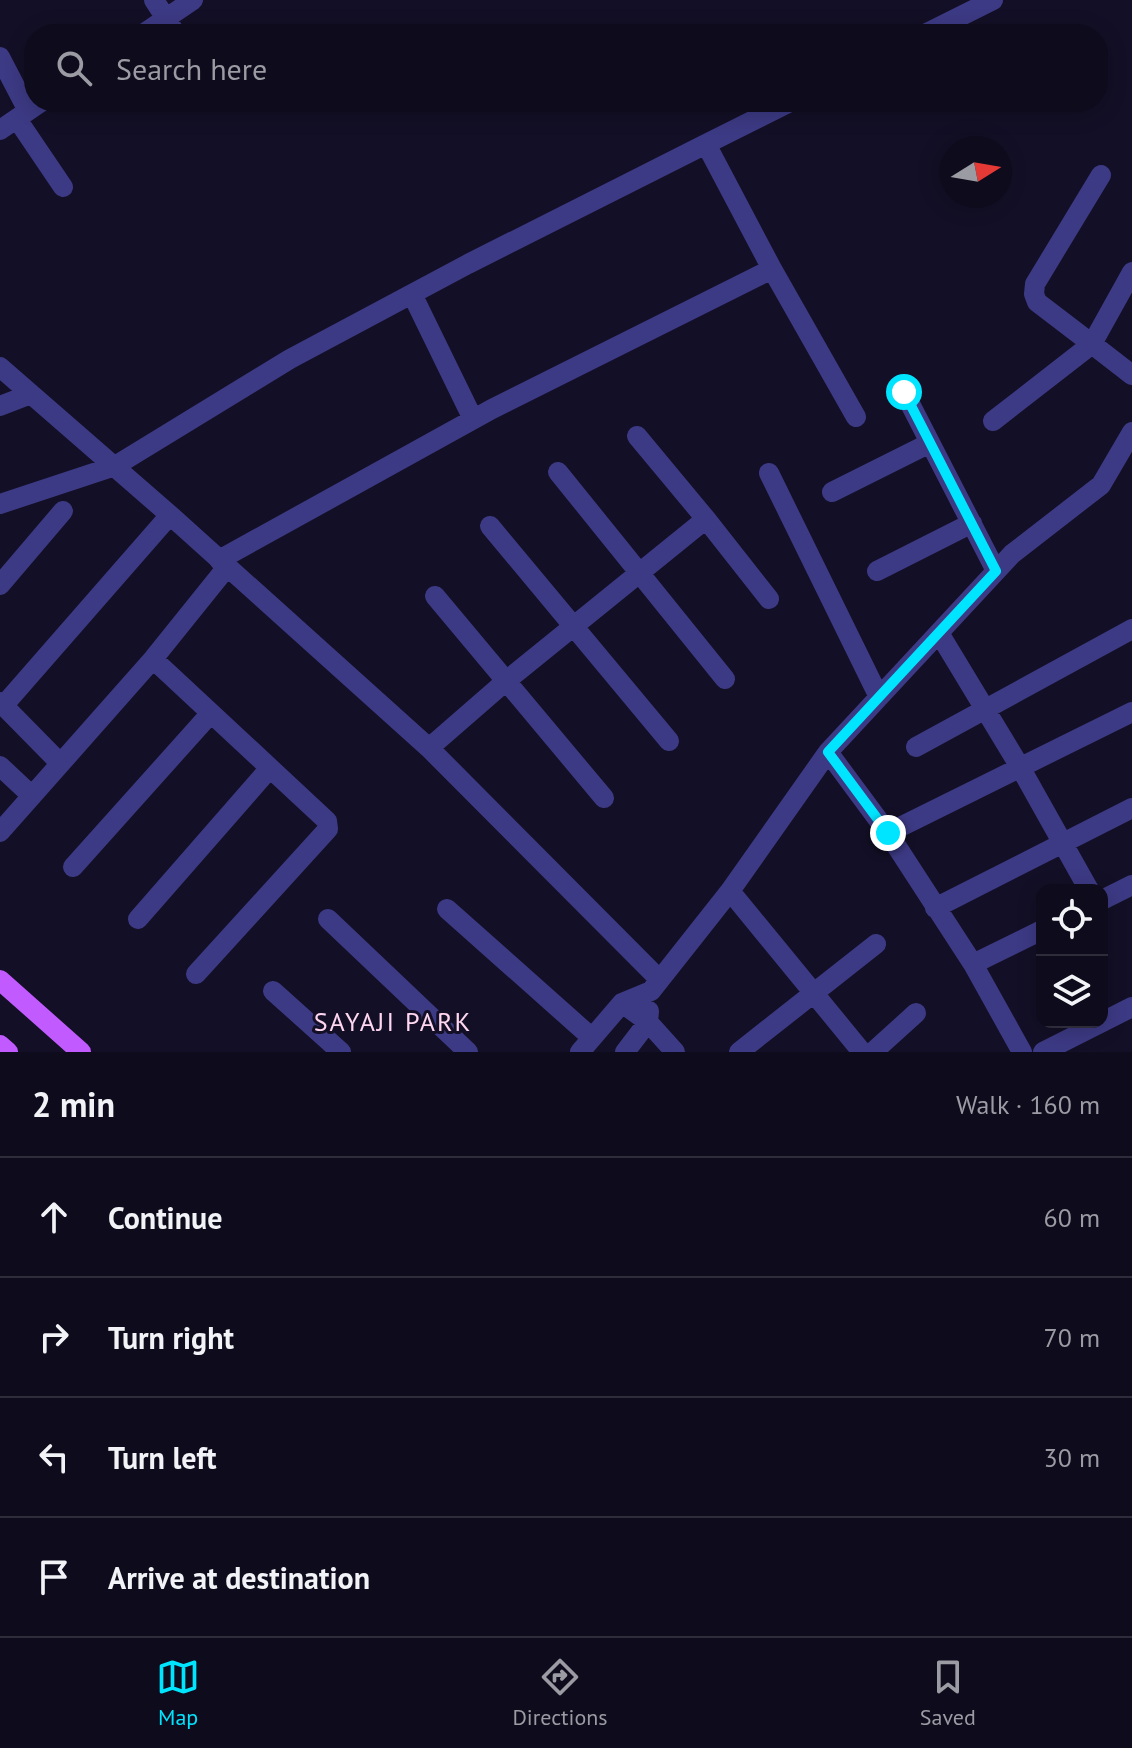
<!DOCTYPE html>
<html lang="en">
<head>
<meta charset="utf-8">
<style>
  :root { --surface:#0e0b1c; --page:#1c1929; --text:#f1f3f6; --muted:#9b9ba3; --line:#2e2b3b; --accent:#00e5ff }
  body { margin:0; font-family:"PT Sans",sans-serif; background:var(--page); color:var(--text) }
  .controls { position:absolute; right:24px; bottom:24px; display:grid; overflow:hidden; border-radius:16px; box-shadow:0 4px 20px #0003 }
  .controls button { width:72px; height:72px; display:grid; place-items:center; padding:0; border:0; border-bottom:2px solid var(--line); background:var(--surface); color:var(--text); font:40px sans-serif }
  .compass { position:absolute; left:940px; top:136px; width:72px; height:72px; border-radius:50%; background:var(--surface); box-shadow:0 4px 20px #0003; rotate:79deg }
  .stop { position:absolute; width:24px; height:24px; margin:-18px; border:6px solid #00e5ff; border-radius:50%; background:#fff }
  .stop.end { background:#00e5ff; border-color:#fff; box-shadow:0 2px 8px #0008 }
  .list { margin:0; padding:0; list-style:none }
  h2 { display:flex; justify-content:space-between; align-items:center; height:104px; margin:0; padding:0 32px; font-size:34px }
  h2 small { font-size:26px; font-weight:400; color:var(--muted) }
  .list li { display:grid; grid-template-columns:52px 1fr auto; gap:24px; align-items:center; box-sizing:border-box; height:120px; padding:0 32px; border-top:2px solid var(--line) }
  .list b { display:block; font-size:30px; white-space:nowrap }
  .list em { font-size:26px; font-style:normal; color:var(--muted) }
  .icon { flex:none; width:44px; height:44px; fill:none; stroke:currentColor; stroke-width:2; stroke-linecap:round; stroke-linejoin:round }
  .map { position:relative; flex:none; width:1132px; height:1052px; overflow:hidden }
  .search { position:absolute; background:var(--surface); box-shadow:0 4px 20px #0003; left:24px; right:24px; top:24px; height:88px; display:flex; align-items:center; gap:20px; box-sizing:border-box; padding:0 28px; border-radius:32px; color:var(--muted); font-size:30px }
  .sheet { height:584px; background:var(--surface) }
  nav { display:flex; justify-content:space-around; align-items:center; box-sizing:border-box; height:112px; border-top:2px solid var(--line); background:var(--surface); font-size:22px; color:var(--muted) }
  nav a { display:grid; justify-items:center; gap:4px }
  nav .on { color:var(--accent) }
  .map>svg:first-child { display:block }
  .lines { fill:none; stroke-linecap:round; stroke-linejoin:round }
  .minor { stroke:#3d3a85; stroke-width:20 }
  .major { stroke:#c25bff; stroke-width:20 }
  .route { stroke:#00e5ff; stroke-width:10 }
  .labels { text-anchor:middle; dominant-baseline:central; stroke-width:6; stroke-linejoin:round; paint-order:stroke }
  .neighbourhood-label { font-size:26px; letter-spacing:2px; fill:#ffd6f0; stroke:#130f26 }
</style>
</head>
<body>
<div class="map">
<svg width="1132" height="1052" viewBox="0 0 1132 1052">
  <rect width="100%" height="100%" fill="#130f26"/>
  <g class="lines">
    <path class="minor" d="M154 0 176 34
      M143 34 193 0
      M925 34 993 0
      M0 57 28 111
      M17 119 63 187
      M0 130 41 102
      M706 144 790 102
      M772 269 856 417
      M1132 272 1092 344 1132 375
      M412 294 473 419
      M0 367 170 515 429 748 660 980
      M904 392 996 571
      M0 406 31 394
      M993 421 1092 344 1037 302 1034 294 1035 284 1101 175
      M558 472 725 679
      M769 473 879 697
      M832 492 930 443
      M0 504 115 466 290 359 468 264 706 144 772 269 492 409 219 560
      M706 519 769 599
      M490 526 669 741
      M877 571 972 523
      M0 585 63 511
      M435 596 604 798
      M939 633 1020 767 1089 890
      M153 659 327 821 328 829 196 974
      M0 702 60 763
      M4 705 170 515
      M916 747 1132 629
      M429 748 506 681 706 519 637 436
      M828 752 888 833 1132 712
      M0 766 32 796
      M0 832 153 659 227 567
      M888 833 973 964 1022 1052
      M73 867 211 713
      M730 891 862 1052
      M1102 900 1132 885
      M935 908 1132 808
      M447 909 591 1037
      M138 919 270 768
      M328 919 468 1052
      M973 964 1042 930
      M273 991 341 1052
      M622 1003 648 1022 675 1052
      M580 1052 622 1003 651 991 730 891 828 752 1012 554 1101 485 1132 432
      M625 1052 648 1022 649 1011
      M739 1052 876 944
      M873 1052 916 1013
      M1043 1052 1132 1007"/>
    <path class="major" d="M0 980 81 1052
      M0 1045 8 1052"/>
  </g>
  <g class="lines">
    <path class="route" d="M888 833 828 752 996 571 904 392"/>
  </g>
  <g class="labels">
    <g class="neighbourhood-label">
      <text x="393" y="1021">SAYAJI PARK</text>
    </g>
  </g>
</svg>
<div class="controls">
<button><svg class="icon" aria-label="locate" viewBox="0 0 24 24"><circle cx="12" cy="12" r="6"/><path d="M12 2v4M12 18v4M2 12h4M18 12h4"/></svg></button>
<button><svg class="icon" aria-label="layers" viewBox="0 0 24 24"><path d="M12 4l9 5-9 5-9-5zM3 14l9 5 9-5"/></svg></button>
</div>
<svg class="compass" viewBox="-18 -18 36 36"><path d="M0-13l5 13h-10z" fill="#e53935"/><path d="M0 13l5-13h-10z" fill="#9b9ba3"/></svg>
<div class="stop" style="left:904px;top:392px"></div>
<div class="stop end" style="left:888px;top:833px"></div>
<div class="search"><svg class="icon" aria-label="search" viewBox="0 0 24 24"><circle cx="10" cy="10" r="6"/><path d="M15 15l6 6"/></svg>Search here</div>
</div>
<section class="sheet">
<h2>2 min<small>Walk · 160 m</small></h2>
<ul class="list">
<li><svg class="icon" aria-label="ahead" viewBox="0 0 24 24"><path d="M12 20V5M6 11l6-6 6 6"/></svg><div><b>Continue</b></div><em>60 m</em></li>
<li><svg class="icon" aria-label="right" viewBox="0 0 24 24"><path d="M7 20v-9h11M14 6l5 5-5 5"/></svg><div><b>Turn right</b></div><em>70 m</em></li>
<li><svg class="icon" aria-label="left" viewBox="0 0 24 24"><path d="M17 20v-9H6M10 6l-5 5 5 5"/></svg><div><b>Turn left</b></div><em>30 m</em></li>
<li><svg class="icon" aria-label="arrive" viewBox="0 0 24 24"><path d="M6 21V4h12l-3 4 3 4H6"/></svg><div><b>Arrive at destination</b></div></li>
</ul>
</section>
<nav>
<a class="on"><svg class="icon" aria-label="map" viewBox="0 0 24 24"><path d="M3 6l6-2 6 2 6-2v14l-6 2-6-2-6 2zM9 4v14M15 6v14"/></svg>Map</a>
<a><svg class="icon" aria-label="directions" viewBox="0 0 24 24"><path d="M12 3l9 9-9 9-9-9zM9 14v-3h6M13 9l2 2-2 2"/></svg>Directions</a>
<a><svg class="icon" aria-label="saved" viewBox="0 0 24 24"><path d="M7 4h10v16l-5-4-5 4z"/></svg>Saved</a>
</nav>
</body>
</html>
